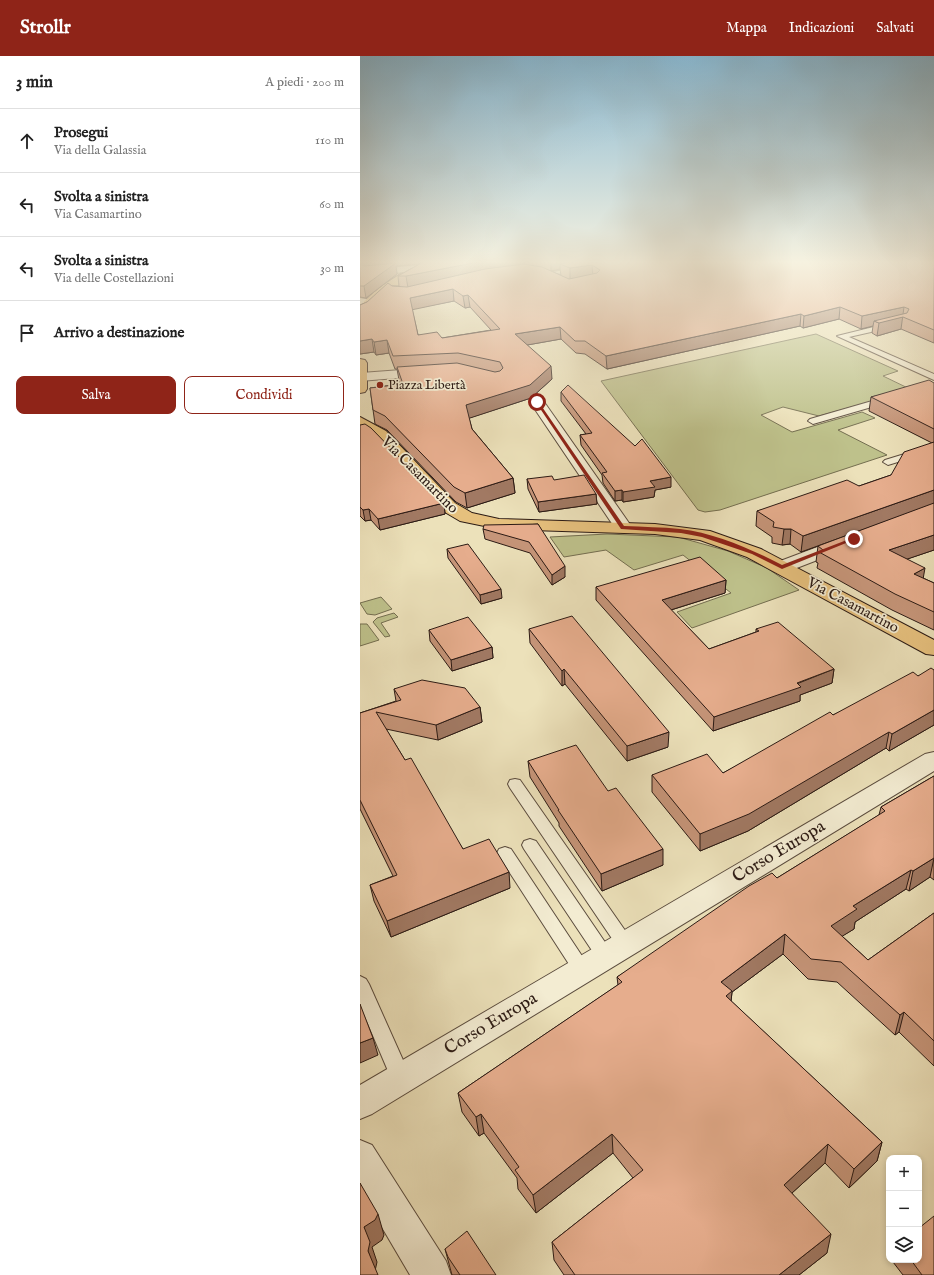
<!DOCTYPE html>
<html lang="it">
<head>
<meta charset="utf-8">
<style>
  :root { --surface:#fff; --page:#f2f2f2; --text:#222; --muted:#767676; --line:#e0e0e0; --accent:#8f2418 }
  body { margin:0; font-family:"IM FELL English",serif; background:var(--page); color:var(--text) }
  .controls { position:absolute; right:12px; bottom:12px; display:grid; overflow:hidden; border-radius:8px; box-shadow:0 2px 6px #0003 }
  .controls button { width:36px; height:36px; display:grid; place-items:center; padding:0; border:0; border-bottom:1px solid var(--line); background:var(--surface); color:var(--text); font:20px sans-serif }
  .stop { position:absolute; width:12px; height:12px; margin:-9px; border:3px solid #8f2418; border-radius:50%; background:#fff }
  .stop.end { background:#8f2418; border-color:#fff; box-shadow:0 1px 4px #0008 }
  .list { margin:0; padding:0; list-style:none }
  h2 { display:flex; justify-content:space-between; align-items:center; height:52px; margin:0; padding:0 16px; font-size:17px }
  h2 small { font-size:13px; font-weight:400; color:var(--muted) }
  .list li { display:grid; grid-template-columns:26px 1fr auto; gap:12px; align-items:center; box-sizing:border-box; height:64px; padding:0 16px; border-top:1px solid var(--line) }
  .list b { display:block; font-size:15px; white-space:nowrap }
  .list p { margin:0; font-size:13px; white-space:nowrap; color:var(--muted) }
  .list em { font-size:13px; font-style:normal; color:var(--muted) }
  .actions { display:flex; gap:8px; padding:12px 16px }
  .actions a { flex:1; padding:9px 0; border:1px solid var(--accent); border-radius:8px; text-align:center; font-size:14px; color:var(--accent) }
  .actions .main { background:var(--accent); color:#fff }
  .icon { flex:none; width:22px; height:22px; fill:none; stroke:currentColor; stroke-width:2; stroke-linecap:round; stroke-linejoin:round }
  .map { position:relative; flex:none; width:574px; height:1219px; overflow:hidden }
  header { display:flex; align-items:center; gap:24px; box-sizing:border-box; height:56px; padding:0 20px; background:var(--accent); color:#fff }
  header strong { font-size:19px }
  nav { display:flex; gap:22px; margin-inline-start:auto; font-size:14px }
  main { display:flex }
  aside { flex:1; background:var(--surface) }
  .map>svg:first-child { display:block }
  .green { fill:#bec18b; stroke:#746e50 }
  .lines { fill:none; stroke-linecap:round; stroke-linejoin:round }
  .service-casing { stroke:#5b4c3e; stroke-width:2 }
  .minor-casing { stroke:#5b4c3e; stroke-width:2 }
  .primary-casing { stroke:#2b1a14; stroke-width:2 }
  .service { fill:#f3ecd2; fill-rule:evenodd }
  .minor { fill:#f3ecd2; fill-rule:evenodd }
  .primary { fill:#e6c07d; fill-rule:evenodd }
  .wall { fill:#c69579; stroke:#2b1a14; fill-rule:evenodd }
  .shaded-wall { fill:#a17963; stroke:#2b1a14 }
  .building { fill:#e6ad8d; stroke:#2b1a14; fill-rule:evenodd }
  .route { fill:#8f2418 }
  .poi-dot { fill:#8f2418; stroke:#f3ecd2; stroke-width:1.5 }
  .labels { text-anchor:middle; dominant-baseline:central; stroke-width:3.5; stroke-linejoin:round; paint-order:stroke }
  .far-poi-label { font-size:13px; fill:#2b1a14; stroke:#f3ecd2; text-anchor:start }
  .street-label { font-size:15px; fill:#2b1a14; stroke:#f3ecd2 }
  .near-street-label { font-size:18px; fill:#2b1a14; stroke:#f3ecd2 }
</style>
</head>
<body>
<header>
<strong>Strollr</strong>
<nav><a>Mappa</a><a>Indicazioni</a><a>Salvati</a></nav>
</header>
<main>
<aside>
<h2>3 min<small>A piedi · 200 m</small></h2>
<ul class="list">
<li><svg class="icon" aria-label="ahead" viewBox="0 0 24 24"><path d="M12 20V5M6 11l6-6 6 6"/></svg><div><b>Prosegui</b><p>Via della Galassia</p></div><em>110 m</em></li>
<li><svg class="icon" aria-label="left" viewBox="0 0 24 24"><path d="M17 20v-9H6M10 6l-5 5 5 5"/></svg><div><b>Svolta a sinistra</b><p>Via Casamartino</p></div><em>60 m</em></li>
<li><svg class="icon" aria-label="left" viewBox="0 0 24 24"><path d="M17 20v-9H6M10 6l-5 5 5 5"/></svg><div><b>Svolta a sinistra</b><p>Via delle Costellazioni</p></div><em>30 m</em></li>
<li><svg class="icon" aria-label="arrive" viewBox="0 0 24 24"><path d="M6 21V4h12l-3 4 3 4H6"/></svg><div><b>Arrivo a destinazione</b></div></li>
</ul>
<div class="actions"><a class="main">Salva</a><a>Condividi</a></div>
</aside>
<div class="map">
<svg width="574" height="1219" viewBox="0 0 574 1219">
  <rect width="100%" height="100%" fill="#ece1ba"/>
  <filter id="stains"><feTurbulence type="fractalNoise" baseFrequency=".005" numOctaves="4"/><feColorMatrix values="0 0 0 0 .2 0 0 0 0 .09 0 0 0 0 .02 0 0 0 .5 -.17"/></filter>
  <radialGradient id="worn" r=".72"><stop offset=".6" stop-color="#630" stop-opacity="0"/><stop offset="1" stop-color="#630" stop-opacity=".3"/></radialGradient>
  <path class="green" d="M456 278 538 315 523 320 552 334 459 360 423 351 401 359 432 376 502 356 515 362 478 374 527 399 360 454 345 456 338 454 241 325Z
    M247 478 318 481 368 495 407 512 439 534 332 572 317 556 371 537 323 499 274 514 246 494 204 501 190 481Z
    M21 541 32 553 15 559 7 558 0 547Z
    M34 557 38 561 21 567 30 580 25 581 13 566 17 562Z
    M0 568H7L19 584 0 590Z"/>
  <g class="lines">
    <g class="service-casing">
      <path id="service" d="M214 212 216 213V215L186 220 183 218Z
        M530 267 534 269 533 271 489 281 574 318V324L477 280Z
        M526 341 530 344 529 346 453 368 448 365 450 363Z
        M574 389V395L528 409 523 406 525 404Z
        M155 723 160 724 271 883 274 888 271 893 265 895 259 893 150 732 148 728 150 724Z
        M170 783 176 785 251 895 254 900 251 905 245 907 239 905 164 793 162 789 164 785Z
        M145 791 151 793 228 909 231 914 228 919 222 921 216 919 137 797 139 793Z
        M0 920 6 923 9 928 51 1022 48 1028 41 1031 34 1028 31 1022 0 949Z"/>
    </g>
    <g class="minor-casing">
      <path id="minor" d="M59 209 65 212 63 214 8 220 2 217 8 214Z
        M0 242 12 244 14 247 8 251 0 250Z
        M68 312 73 313 75 316 73 319 0 325 1 317Z
        M177 342 182 343 269 467 272 471 269 475 263 476 257 475 170 346 172 343Z
        M484 481 491 483 493 487 491 491 429 515 422 517 415 515 412 511 415 507Z
        M574 696V715L12 1058 0 1063V1029L565 698Z
        M0 1084 12 1089 86 1205 91 1219H50L0 1134Z"/>
    </g>
    <g class="primary-casing">
      <path id="primary" d="M66 205H80C75 211 43 226 34 233 25 239 9 259 0 261V250C18 230 42 216 66 205Z
        M0 303 5 304 7 307V333L5 336 0 337Z
        M0 361 26 375 95 447 112 457 139 463 295 468 350 475 401 493 574 584V599L566 598 387 501 340 484 295 478 139 473 100 465 83 455 14 381 0 373Z"/>
    </g>
    <use href="#service" class="service"/>
    <use href="#minor" class="minor"/>
    <use href="#primary" class="primary"/>
  </g>
  <path class="wall" d="M0 205 57 208 36 210 37 218 6 242 0 241Z
    M65 205H574V287L541 273 517 280 512 277 513 270 501 273 479 263 443 272 440 270 247 313 225 298 216 297 201 283 167 289 192 323 171 342 109 362 112 373 153 422 155 437 107 452 96 446 27 374 15 368 10 332 40 328 39 324 37 313H35L29 297 16 299 14 296 0 298V249L7 246 32 230H39L38 220ZM200 213 201 219 190 215H191ZM94 245 105 252 110 251 131 274 82 282 58 279 52 253Z
    M574 327V494L547 503 563 522 574 527V574L532 554 457 512 458 507 456 506 458 490 511 471 441 496 430 488 422 489 412 487V481L396 470 397 455 499 430 531 419 572 387 509 355 511 341Z
    M201 336 311 431 295 434 294 441 263 446 262 444 255 445 243 427 242 419 221 389 220 379 226 378 201 345Z
    M0 369 84 447 85 458 20 474 11 464 5 465 0 460Z
    M167 423 236 438 237 448 179 456 168 433Z
    M178 468 205 521 192 529 170 497 125 483 123 473Z
    M87 493 142 542 121 548 88 502Z
    M366 524 365 537 311 554 349 593 396 576V573L474 613 472 627 440 639V645L353 675 236 544V531Z
    M169 573 308 691 267 705 205 628 202 630 170 587Z
    M69 574 132 591 133 602 92 615 70 585Z
    M574 614V669L529 695 526 692 388 775 340 795 292 736V719L363 717 473 659 558 620Z
    M34 633 120 651 122 666 78 684 26 673 45 704 103 793 150 832 31 881 14 845 10 829 33 820 0 753V657L36 645Z
    M168 705 248 735 303 809 242 835 199 770V767L170 721Z
    M574 720V824L570 821 549 835 546 833 495 866 494 873 482 880 508 904 574 857V1010L539 976 535 979 477 926 448 923 423 898 372 936 371 945 522 1086 517 1105 489 1132 465 1107 432 1137 467 1197 439 1219H204L194 1204 192 1186 273 1122 253 1097 176 1157 158 1133 157 1122 124 1077 119 1080 102 1056 98 1037 258 929 257 921 519 759 521 751Z
    M85 1193 136 1219H92Z
    M534 1204H559L574 1219H543L533 1206Z"/>
  <path class="shaded-wall" d="M0 205H63L57 208 36 210 37 218 6 242 4 230 0 215Z
    M123 205H164L165 211 48 232 46 220Z
    M191 205H214L215 211 200 208V213L191 215Z
    M232 209 233 221 210 223V212Z
    M93 233 94 245 51 254 50 242Z
    M108 239 110 251 105 252 103 240Z
    M480 251 479 263 443 272 444 260Z
    M544 251 541 273 517 280 519 267 514 265 513 270 501 273 502 260Z
    M441 258 440 270 247 313 246 300Z
    M200 271 201 283 156 291 155 278Z
    M12 283 14 296 0 298V285Z
    M27 284 29 297 16 299 14 286Z
    M191 310 192 323 171 342 107 363 106 349Z
    M311 421V431L295 434 294 441 263 446V436L290 425Z
    M153 422 155 437 107 452 105 437Z
    M262 434V444L255 445V435Z
    M574 434V448L441 496 443 480Z
    M236 438 237 448 179 456 178 446Z
    M84 447 85 458 20 474 18 463Z
    M9 453 11 464 5 465 3 454Z
    M424 473H431L430 488 422 489Z
    M574 479V494L527 510 529 494Z
    M205 510V521L192 529V519Z
    M565 512 562 529 554 518Z
    M366 524 365 537 301 557 302 544Z
    M141 533 142 542 121 548 120 539Z
    M132 591 133 602 92 615 91 604Z
    M204 613 205 628 202 630V615Z
    M474 613 472 627 440 639V645L353 675 354 661Z
    M120 651 122 666 78 684 76 669Z
    M574 654V669L529 695 532 678Z
    M309 676 308 691 267 705V690Z
    M529 676 526 692 388 775 340 795V778Z
    M303 793V809L242 835 241 818Z
    M574 802 570 821 549 835 553 815Z
    M551 814 546 833 495 866 494 873 468 889 471 870 493 850Z
    M149 816 150 832 31 881 27 865Z
    M425 878 423 898 372 936 370 955 361 926Z
    M544 956 539 976 535 979 540 959Z
    M13 982 18 999 0 1007V987Z
    M121 1058 124 1077 119 1080 116 1061Z
    M252 1078 253 1097 176 1157 173 1139Z
    M522 1086 517 1105 489 1132 494 1113Z
    M468 1088 465 1107 421 1147 424 1129Z
    M18 1158 24 1179 22 1184 12 1191 17 1206 15 1215 8 1195 4 1171Z
    M471 1178 467 1197 439 1219H419Z"/>
  <path class="building" d="M65 205H123L46 220H38Z
    M217 205H562L574 206V274L543 261 519 267 514 265 547 257 549 253 544 251 502 260 480 251 444 260 441 258 246 300 225 285H215L200 271 155 278 191 310 170 329 106 349 112 373 153 422 105 437 94 431 25 360 13 354 10 332 43 328 37 311 97 307 135 316 140 315 143 312 140 306 98 297 33 300 27 284 14 286 12 283 0 285V249L7 246 28 227 32 230 47 231 125 213 164 208 182 211 209 223 237 217 240 214 232 209 210 212 200 208ZM93 233 103 240 108 239 140 273 82 282 77 276 58 279 50 242Z
    M36 207 4 230H0V208L4 210Z
    M569 324 574 327V373L511 341Z
    M208 329 275 390 282 383 311 421 290 425 295 431 263 436 262 434 255 435 242 417 247 416 220 379 232 377 201 336Z
    M5 368 11 372 84 447 18 463 9 453 3 454 0 451V369Z
    M574 386V434L443 480 431 473H424L413 471 414 466 397 455 487 424 499 430 531 419 544 396Z
    M224 419 236 438 178 446 167 423 192 420 194 424Z
    M574 447V479L529 494 565 512 554 518 574 527V556L535 538 459 496 463 494 458 490Z
    M178 468 205 510 192 519 169 486 123 473 124 469Z
    M108 488 141 533 120 539 87 493Z
    M340 501 366 524 302 544 349 593 399 575 396 573 418 566 474 613 437 627 441 631 354 661 236 531Z
    M212 560 309 676 267 690 204 613 202 615 169 573Z
    M108 561 132 591 91 604 69 574Z
    M571 612 574 614V654L532 678 529 676 389 758 340 778 292 719 347 698 363 717 470 656 473 659 553 616 558 620Z
    M62 624 105 632 120 651 76 669 16 656 45 704 51 702 103 793 129 783 149 816 27 865 10 829 37 819 0 744V657L41 644 34 633Z
    M216 689 248 735 256 732 303 793 241 818 198 754H199L168 705Z
    M574 720V802L553 815 551 814 493 850 497 853 471 870 508 904 574 857V985L544 956 540 959 481 906 451 903 425 878 361 926 372 935 366 940 522 1086 494 1113 468 1088 424 1129 471 1178 419 1219H215L192 1186 283 1114 252 1078 173 1139 155 1114 159 1111 121 1058 116 1061 98 1037 262 926 257 921 389 830 412 817 417 822 525 755 521 751Z
    M0 948 13 982 0 987Z
    M0 1127 18 1158 15 1164 4 1171 10 1186 8 1195 18 1219H0Z
    M574 1160V1219H562L551 1204H559V1172Z
    M107 1175 136 1219H100L88 1201 85 1193Z"/>
  <linearGradient id="sky" x2="0" y2="1"><stop stop-color="#88b8d2"/><stop offset="0.55" stop-color="#f6f2e0"/><stop offset="1" stop-color="#f6f2e0" stop-opacity="0"/></linearGradient>
  <rect width="574" height="375" fill="url(#sky)"/>
  <path class="route" d="M175 345H178L264 470C283 471 302 471 320 473 355 477 391 493 422 509L492 482 496 483 422 513 392 498 342 481 321 477 261 473Z"/>
  <circle class="poi-dot" cx="20" cy="329" r="4"/>
  <g class="labels">
    <g class="far-poi-label">
      <text x="28" y="329">Piazza Libertà</text>
    </g>
    <g class="street-label">
      <text transform="translate(60 419) rotate(45)">Via Casamartino</text>
      <text transform="translate(493 549) rotate(28)">Via Casamartino</text>
    </g>
    <g class="near-street-label">
      <text transform="translate(419 796) rotate(-31)">Corso Europa</text>
      <text transform="translate(131 968) rotate(-31)">Corso Europa</text>
    </g>
  </g>
  <rect width="100%" height="100%" filter="url(#stains)"/>
  <rect width="100%" height="100%" fill="url(#worn)"/>
</svg>
<div class="controls">
<button>+</button>
<button>−</button>
<button><svg class="icon" aria-label="layers" viewBox="0 0 24 24"><path d="M12 4l9 5-9 5-9-5zM3 14l9 5 9-5"/></svg></button>
</div>
<div class="stop" style="left:177px;top:346px"></div>
<div class="stop end" style="left:494px;top:483px"></div>
</div>
</main>
</body>
</html>
